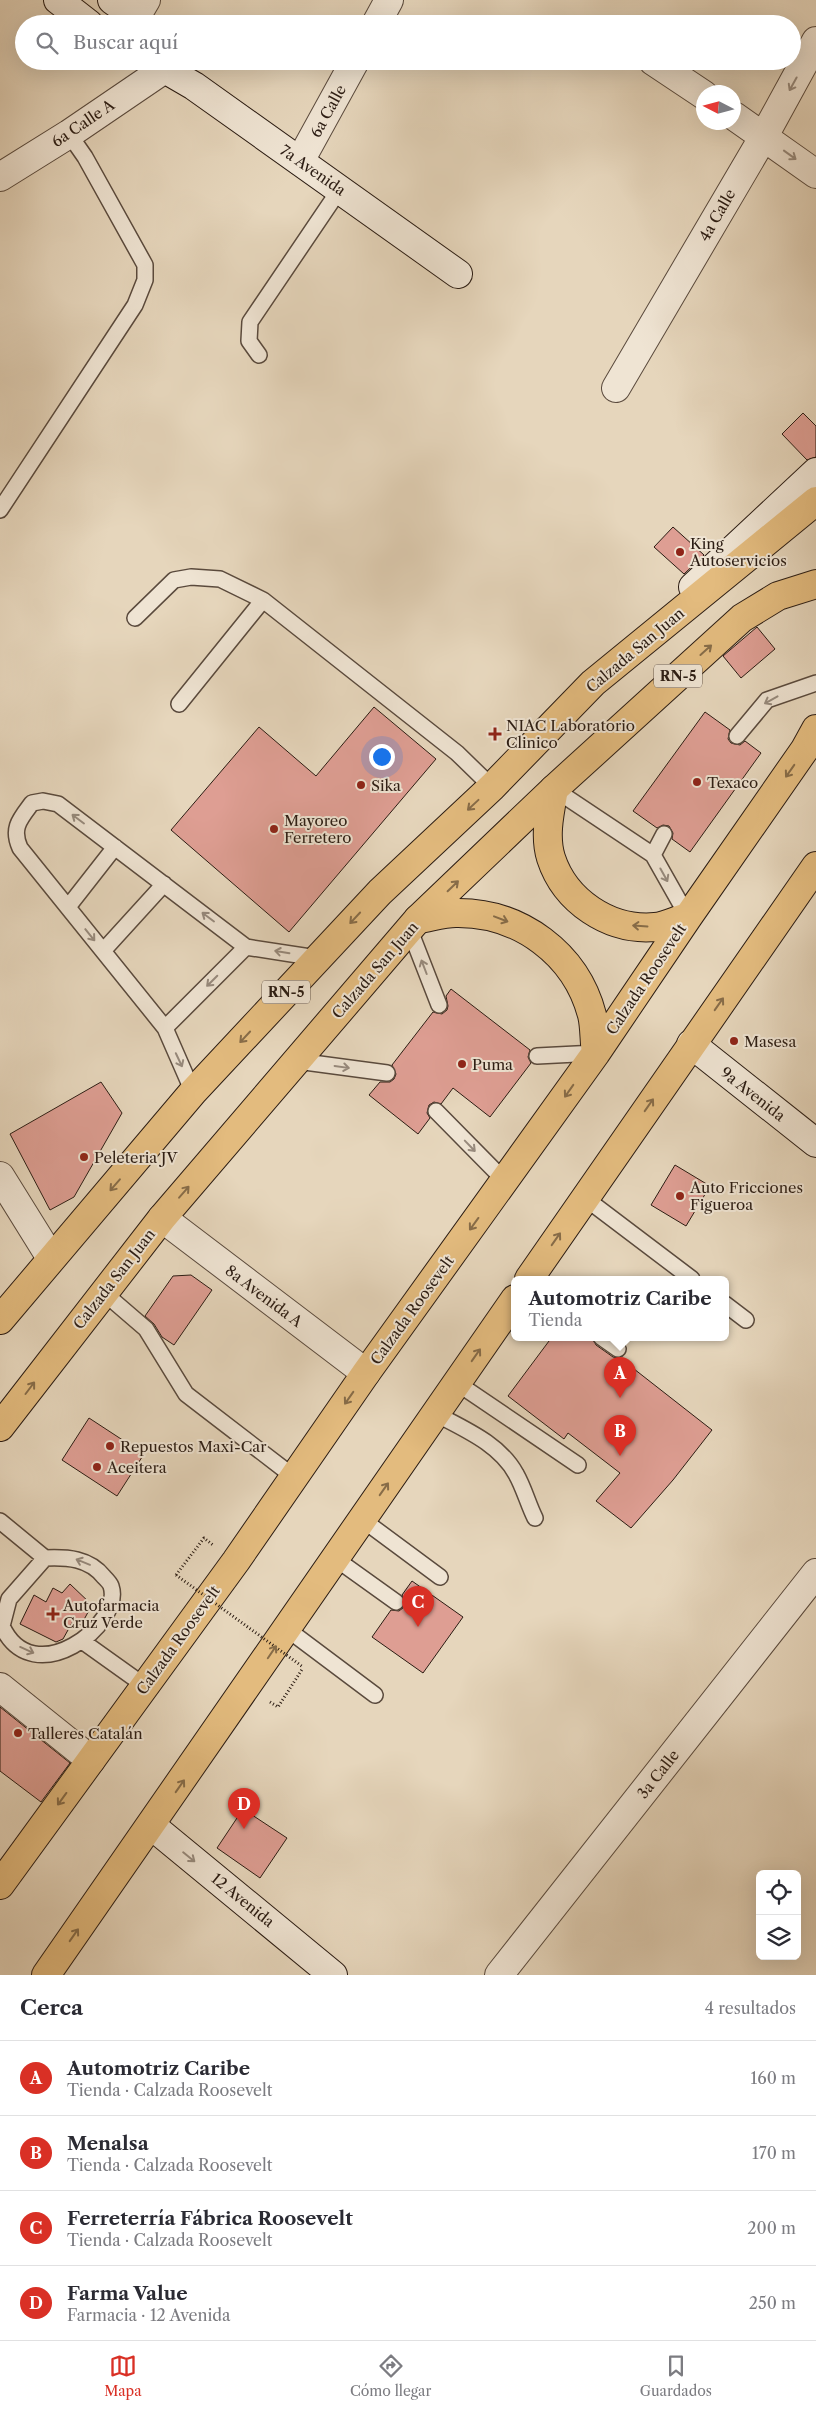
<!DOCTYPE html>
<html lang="es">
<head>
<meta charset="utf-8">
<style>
  :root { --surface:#fff; --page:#f7f7f7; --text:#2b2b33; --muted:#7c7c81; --line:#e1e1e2; --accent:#d93025 }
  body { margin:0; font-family:"Libre Caslon Text",serif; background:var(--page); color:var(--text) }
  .controls { position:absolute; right:15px; bottom:15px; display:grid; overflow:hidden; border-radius:8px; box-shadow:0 5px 20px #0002 }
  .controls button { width:45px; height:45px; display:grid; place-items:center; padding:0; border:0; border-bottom:1px solid var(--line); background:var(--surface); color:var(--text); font:25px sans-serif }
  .compass { position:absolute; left:696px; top:85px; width:45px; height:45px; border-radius:50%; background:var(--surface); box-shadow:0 5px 20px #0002; rotate:276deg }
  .you { position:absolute; left:381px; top:756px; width:18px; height:18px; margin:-12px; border:4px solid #fff; border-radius:50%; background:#1a73e8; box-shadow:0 0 0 8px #1a73e833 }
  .badge { display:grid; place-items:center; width:32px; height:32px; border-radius:50%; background:var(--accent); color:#fff; font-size:16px; font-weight:700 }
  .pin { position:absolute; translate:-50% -41px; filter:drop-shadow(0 1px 2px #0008) }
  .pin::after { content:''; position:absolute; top:26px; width:18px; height:15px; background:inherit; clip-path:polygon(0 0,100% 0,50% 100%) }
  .popup { position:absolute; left:511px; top:1276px; width:218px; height:65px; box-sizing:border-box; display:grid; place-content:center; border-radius:8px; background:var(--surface); filter:drop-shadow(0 1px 4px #0005); font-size:16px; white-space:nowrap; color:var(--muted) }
  .popup b { font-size:19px; color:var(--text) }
  .popup::after { content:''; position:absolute; left:50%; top:100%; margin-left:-10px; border:10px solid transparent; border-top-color:var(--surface) }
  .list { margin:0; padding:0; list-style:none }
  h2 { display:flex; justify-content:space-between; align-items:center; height:65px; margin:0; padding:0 20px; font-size:21px }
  h2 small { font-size:16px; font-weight:400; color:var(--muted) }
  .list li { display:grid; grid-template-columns:32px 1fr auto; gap:15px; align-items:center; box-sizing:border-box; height:75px; padding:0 20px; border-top:1px solid var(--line) }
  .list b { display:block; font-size:19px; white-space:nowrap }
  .list p { margin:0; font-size:16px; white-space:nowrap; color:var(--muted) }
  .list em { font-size:16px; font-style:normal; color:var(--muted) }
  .icon { flex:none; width:28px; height:28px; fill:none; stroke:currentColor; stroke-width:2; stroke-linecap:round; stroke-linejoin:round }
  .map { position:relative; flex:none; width:816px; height:1975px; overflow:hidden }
  .search { position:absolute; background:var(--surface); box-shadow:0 5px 20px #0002; left:15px; right:15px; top:15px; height:55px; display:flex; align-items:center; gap:12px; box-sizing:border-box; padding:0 18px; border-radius:28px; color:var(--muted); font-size:19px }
  .sheet { height:365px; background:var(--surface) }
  nav { display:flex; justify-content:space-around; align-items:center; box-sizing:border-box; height:70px; border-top:1px solid var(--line); background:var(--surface); font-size:14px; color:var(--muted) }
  nav a { display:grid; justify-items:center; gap:2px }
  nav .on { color:var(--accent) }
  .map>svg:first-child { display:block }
  .building { fill:#de9e93; stroke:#2b1c13 }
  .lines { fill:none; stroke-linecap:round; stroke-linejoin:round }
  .lane-casing { stroke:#5a4a3d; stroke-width:18 }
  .street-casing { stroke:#5a4a3d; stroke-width:30 }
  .secondary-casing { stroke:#2b1c13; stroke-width:30 }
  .primary-casing { stroke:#2b1c13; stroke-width:30 }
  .highway-casing { stroke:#2b1c13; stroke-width:30 }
  .path { stroke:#2b1c13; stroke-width:3; stroke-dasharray:1 2.5; stroke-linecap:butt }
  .lane { stroke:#efe4d3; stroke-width:15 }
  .street { stroke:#efe4d3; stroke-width:28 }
  .secondary { stroke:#efe4d3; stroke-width:28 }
  .primary { stroke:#e3bb7e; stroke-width:28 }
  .highway { stroke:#e3bb7e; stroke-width:28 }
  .path-bridge { stroke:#2b1c13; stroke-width:3; stroke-dasharray:1 2.5; stroke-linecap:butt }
  .oneway { stroke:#978a7d }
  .oneway2 { stroke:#876c48 }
  .poi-dot { fill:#8f2418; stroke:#efe4d3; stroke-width:2 }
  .labels { text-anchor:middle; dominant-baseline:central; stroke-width:4; stroke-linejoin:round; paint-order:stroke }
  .shield { fill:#efe4d3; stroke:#66584d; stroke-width:1 }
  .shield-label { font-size:14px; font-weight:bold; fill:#2b1c13 }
  .street-label { font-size:15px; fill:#2b1c13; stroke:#efe4d3 }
  .poi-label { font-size:15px; fill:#2b1c13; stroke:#efe4d3; text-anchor:start }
</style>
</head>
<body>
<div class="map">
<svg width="816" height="1975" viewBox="0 0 816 1975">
  <rect width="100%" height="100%" fill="#e6d6bc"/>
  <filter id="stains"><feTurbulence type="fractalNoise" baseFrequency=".004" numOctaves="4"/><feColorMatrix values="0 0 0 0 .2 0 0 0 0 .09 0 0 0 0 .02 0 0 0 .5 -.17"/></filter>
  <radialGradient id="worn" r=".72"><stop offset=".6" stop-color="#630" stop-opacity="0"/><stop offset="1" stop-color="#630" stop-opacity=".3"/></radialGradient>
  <path class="building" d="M803 413 816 426V457L807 460 782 434Z
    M673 527 704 555 684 574 654 547Z
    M757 627 775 649 741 678 723 656Z
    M374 707 436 759 289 932 171 830 259 727 316 776Z
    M705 712 730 730 728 739 731 743 740 745 745 741 761 753 690 852 672 839 673 833 669 826 663 825 657 828 633 811Z
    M451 989 530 1050 528 1057 531 1063 490 1117 453 1088 441 1104 434 1102 429 1105 427 1113 430 1118 418 1134 369 1095 380 1082H390L394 1079 396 1074 392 1065 433 1012 442 1014 447 1010 448 1006 446 996Z
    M101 1082 122 1113 74 1197 50 1210 10 1134Z
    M675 1165 710 1186 686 1226 651 1205Z
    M191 1275 212 1290 174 1345 162 1337 154 1324 145 1316 173 1276Z
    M552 1337H592L596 1345 613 1357 620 1358 712 1430 673 1480 631 1528 596 1501 620 1473 568 1433 564 1439 508 1396Z
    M89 1418 144 1454 117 1496 62 1460Z
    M412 1581 463 1617 423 1673 372 1637 391 1610 399 1611 404 1607 405 1602 402 1595Z
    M70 1584 92 1605 81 1625 73 1621 63 1639 56 1642 20 1624 34 1595 46 1602 53 1588 62 1593Z
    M0 1707 70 1763 41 1802 0 1771Z
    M243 1809 287 1838 260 1878 217 1848Z"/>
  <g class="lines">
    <g class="lane-casing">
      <path id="lane" d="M259 355 249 341 250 322 340 189
        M0 510 135 305 145 280V265L85 157 69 134
        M135 618 174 580 191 577 220 579 263 600 457 753 492 787
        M179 704 263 600
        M737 736 767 700 816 683
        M554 789 653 855
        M664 834 653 855 688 917
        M68 907 115 847
        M409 928 439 1005
        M103 951 164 884
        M165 1028 246 947
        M537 1056 596 1053
        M297 1061 387 1073
        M193 1092 165 1028 20 848C11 828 20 819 32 803L43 801 58 804 246 947 317 958
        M436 1111 505 1181
        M585 1198 692 1279
        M103 1292 146 1329 186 1394 294 1477
        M725 1304 746 1320
        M601 1337 618 1349
        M457 1383 578 1465
        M436 1414C464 1429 500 1444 516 1474 524 1488 528 1504 535 1518
        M363 1520 440 1577
        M0 1521 45 1558C67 1557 89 1558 104 1577 106 1579 110 1583 111 1586 124 1624 33 1694 2 1626L9 1599 45 1558
        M336 1559 396 1602
        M287 1629 375 1695
        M82 1641 145 1686"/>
    </g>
    <g class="street-casing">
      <path id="street" d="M136 17 146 0
        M376 24 389 0
        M653 61 704 95
        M734 116 816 174
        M300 161 355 61
        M0 177 69 134 166 68
        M616 388 764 136 816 41
        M0 1176 51 1258
        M162 1218 366 1373
        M0 1687 91 1760
        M499 1975 816 1573"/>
    </g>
    <g class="secondary-casing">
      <path id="secondary" d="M58 0 89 24
        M112 0 136 17 140 24
        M151 61 194 86 458 274
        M693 587 816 472
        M691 1044 816 1143
        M152 1826 333 1975"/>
    </g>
    <g class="primary-casing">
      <path id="primary" d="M0 1320 193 1092 380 892 492 787 593 683 816 501
        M0 1427 162 1218 418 919 554 789 742 618 778 596 816 584"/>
    </g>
    <g class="highway-casing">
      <path id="highway" d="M554 789C550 811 544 836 551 858 565 901 609 931 655 927 665 926 677 920 688 917
        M418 919C431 917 444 913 456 913 520 912 576 954 592 1015 595 1027 594 1041 596 1053
        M529 1279 816 866
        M0 1885 236 1561 366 1373 596 1053 688 917 805 749 816 729
        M46 1975 515 1299"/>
    </g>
    <path class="path" d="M176 1575 204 1538 213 1545
      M270 1702 278 1707 303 1668"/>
    <use href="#lane" class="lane"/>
    <use href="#street" class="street"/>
    <use href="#secondary" class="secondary"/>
    <use href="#primary" class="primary"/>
    <use href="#highway" class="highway"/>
    <path class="path-bridge" d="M176 1575 303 1667"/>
  </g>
  <defs><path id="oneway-shaft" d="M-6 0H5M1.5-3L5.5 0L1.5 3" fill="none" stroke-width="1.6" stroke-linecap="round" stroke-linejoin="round" transform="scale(1.25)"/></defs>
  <g class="oneway">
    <use href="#oneway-shaft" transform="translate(793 84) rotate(119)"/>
    <use href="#oneway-shaft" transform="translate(790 155) rotate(36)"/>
    <use href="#oneway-shaft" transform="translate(771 700) rotate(151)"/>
    <use href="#oneway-shaft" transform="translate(78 819) rotate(-143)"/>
    <use href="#oneway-shaft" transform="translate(664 875) rotate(61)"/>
    <use href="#oneway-shaft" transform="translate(208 917) rotate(-143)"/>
    <use href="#oneway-shaft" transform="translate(90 935) rotate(51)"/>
    <use href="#oneway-shaft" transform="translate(282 952) rotate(-171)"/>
    <use href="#oneway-shaft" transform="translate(424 967) rotate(-111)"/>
    <use href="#oneway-shaft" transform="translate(212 981) rotate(135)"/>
    <use href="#oneway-shaft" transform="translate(179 1060) rotate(65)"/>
    <use href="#oneway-shaft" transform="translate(342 1067) rotate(8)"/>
    <use href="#oneway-shaft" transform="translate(470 1146) rotate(46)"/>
    <use href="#oneway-shaft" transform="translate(83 1562) rotate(-158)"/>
    <use href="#oneway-shaft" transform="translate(27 1650) rotate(24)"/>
    <use href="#oneway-shaft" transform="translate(189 1857) rotate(39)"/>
  </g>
  <g class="oneway2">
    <use href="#oneway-shaft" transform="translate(706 650) rotate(-42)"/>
    <use href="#oneway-shaft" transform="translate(790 771) rotate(125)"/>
    <use href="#oneway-shaft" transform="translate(473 805) rotate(137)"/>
    <use href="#oneway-shaft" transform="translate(453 886) rotate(-44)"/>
    <use href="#oneway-shaft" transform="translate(355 918) rotate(133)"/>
    <use href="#oneway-shaft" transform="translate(501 919) rotate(21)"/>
    <use href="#oneway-shaft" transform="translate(640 926) rotate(-176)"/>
    <use href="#oneway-shaft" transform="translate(719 1004) rotate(-55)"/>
    <use href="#oneway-shaft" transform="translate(245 1037) rotate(133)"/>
    <use href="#oneway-shaft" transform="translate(569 1091) rotate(125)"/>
    <use href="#oneway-shaft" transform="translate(649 1105) rotate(-55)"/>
    <use href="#oneway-shaft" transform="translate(115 1185) rotate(131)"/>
    <use href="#oneway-shaft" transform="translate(184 1192) rotate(-49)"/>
    <use href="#oneway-shaft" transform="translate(474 1224) rotate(126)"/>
    <use href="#oneway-shaft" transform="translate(556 1239) rotate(-55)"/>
    <use href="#oneway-shaft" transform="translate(476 1355) rotate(-55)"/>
    <use href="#oneway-shaft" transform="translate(30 1388) rotate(-53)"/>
    <use href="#oneway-shaft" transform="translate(349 1398) rotate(125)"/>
    <use href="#oneway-shaft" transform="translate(384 1489) rotate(-55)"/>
    <use href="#oneway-shaft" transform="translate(272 1652) rotate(-56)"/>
    <use href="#oneway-shaft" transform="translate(180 1786) rotate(-55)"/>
    <use href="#oneway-shaft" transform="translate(62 1799) rotate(126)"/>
    <use href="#oneway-shaft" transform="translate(74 1935) rotate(-55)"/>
  </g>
  <g class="poi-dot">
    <circle cx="680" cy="552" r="5"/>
    <path d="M492.5 726.5h5v5h5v5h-5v5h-5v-5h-5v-5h5z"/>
    <circle cx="697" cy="782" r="5"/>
    <circle cx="361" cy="785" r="5"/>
    <circle cx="274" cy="829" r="5"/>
    <circle cx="734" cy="1041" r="5"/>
    <circle cx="462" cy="1064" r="5"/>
    <circle cx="84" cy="1157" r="5"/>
    <circle cx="680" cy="1196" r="5"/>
    <circle cx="110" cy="1446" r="5"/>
    <circle cx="97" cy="1467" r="5"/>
    <path d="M50.5 1606.5h5v5h5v5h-5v5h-5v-5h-5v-5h5z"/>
    <circle cx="18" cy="1733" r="5"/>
  </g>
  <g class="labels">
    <g class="shield">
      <rect x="654" y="664.5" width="48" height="23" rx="4"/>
      <rect x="262" y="980.5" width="48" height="23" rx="4"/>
    </g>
    <g class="shield-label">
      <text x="678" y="676">RN-5</text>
      <text x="286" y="992">RN-5</text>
    </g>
    <g class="street-label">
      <text transform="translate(328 111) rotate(-61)">6a Calle</text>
      <text transform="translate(83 123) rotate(-34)">6a Calle A</text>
      <text transform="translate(313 170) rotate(35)">7a Avenida</text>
      <text transform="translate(717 215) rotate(-60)">4a Calle</text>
      <text transform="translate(635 650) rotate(-40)">Calzada San Juan</text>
      <text transform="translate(375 970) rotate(-49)">Calzada San Juan</text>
      <text transform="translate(646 979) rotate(-56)">Calzada Roosevelt</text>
      <text transform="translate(753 1094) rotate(38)">9a Avenida</text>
      <text transform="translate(114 1279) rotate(-52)">Calzada San Juan</text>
      <text transform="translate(264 1296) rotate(37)">8a Avenida A</text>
      <text transform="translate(412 1310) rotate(-54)">Calzada Roosevelt</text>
      <text transform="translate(178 1640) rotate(-54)">Calzada Roosevelt</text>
      <text transform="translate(658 1774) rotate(-52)">3a Calle</text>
      <text transform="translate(243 1900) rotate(39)">12 Avenida</text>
    </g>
    <g class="poi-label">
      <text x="690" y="543">King<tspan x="690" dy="17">Autoservicios</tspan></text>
      <text x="506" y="725">NIAC Laboratorio<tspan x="506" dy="17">Clinico</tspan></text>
      <text x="707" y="782">Texaco</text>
      <text x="371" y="785">Sika</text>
      <text x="284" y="820">Mayoreo<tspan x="284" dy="17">Ferretero</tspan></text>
      <text x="744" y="1041">Masesa</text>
      <text x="472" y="1064">Puma</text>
      <text x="94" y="1157">Peleteria JV</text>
      <text x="690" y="1187">Auto Fricciones<tspan x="690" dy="17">Figueroa</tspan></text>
      <text x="120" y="1446">Repuestos Maxi-Car</text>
      <text x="107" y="1467">Aceitera</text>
      <text x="63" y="1605">Autofarmacia<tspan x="63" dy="17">Cruz Verde</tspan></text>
      <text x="28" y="1733">Talleres Catalán</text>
    </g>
  </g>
  <rect width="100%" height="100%" filter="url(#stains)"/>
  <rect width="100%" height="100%" fill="url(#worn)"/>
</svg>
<div class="controls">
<button><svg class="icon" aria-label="locate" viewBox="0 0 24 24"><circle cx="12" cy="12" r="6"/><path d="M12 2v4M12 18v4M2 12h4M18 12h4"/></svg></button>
<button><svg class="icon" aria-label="layers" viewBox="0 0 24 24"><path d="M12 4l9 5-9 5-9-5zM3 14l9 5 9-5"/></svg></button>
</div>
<svg class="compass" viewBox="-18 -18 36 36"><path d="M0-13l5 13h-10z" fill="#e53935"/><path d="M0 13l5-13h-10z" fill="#7c7c81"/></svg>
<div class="you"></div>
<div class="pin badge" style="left:620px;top:1398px">A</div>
<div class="popup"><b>Automotriz Caribe</b>Tienda</div>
<div class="pin badge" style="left:620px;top:1456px">B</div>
<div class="pin badge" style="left:418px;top:1627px">C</div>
<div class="pin badge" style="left:244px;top:1829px">D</div>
<div class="search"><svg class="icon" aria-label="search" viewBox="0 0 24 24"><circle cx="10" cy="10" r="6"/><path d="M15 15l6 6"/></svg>Buscar aquí</div>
</div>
<section class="sheet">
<h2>Cerca<small>4 resultados</small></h2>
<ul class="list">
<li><span class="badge">A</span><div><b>Automotriz Caribe</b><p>Tienda · Calzada Roosevelt</p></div><em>160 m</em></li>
<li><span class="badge">B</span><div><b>Menalsa</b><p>Tienda · Calzada Roosevelt</p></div><em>170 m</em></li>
<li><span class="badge">C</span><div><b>Ferreterría Fábrica Roosevelt</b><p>Tienda · Calzada Roosevelt</p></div><em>200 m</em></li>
<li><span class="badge">D</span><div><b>Farma Value</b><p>Farmacia · 12 Avenida</p></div><em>250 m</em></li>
</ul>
</section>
<nav>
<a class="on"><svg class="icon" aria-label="map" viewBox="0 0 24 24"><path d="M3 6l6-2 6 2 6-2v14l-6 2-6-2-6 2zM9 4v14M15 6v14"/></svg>Mapa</a>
<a><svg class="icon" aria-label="directions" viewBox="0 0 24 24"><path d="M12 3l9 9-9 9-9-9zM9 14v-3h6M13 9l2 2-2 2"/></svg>Cómo llegar</a>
<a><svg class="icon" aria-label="saved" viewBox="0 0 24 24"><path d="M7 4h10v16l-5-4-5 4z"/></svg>Guardados</a>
</nav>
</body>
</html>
